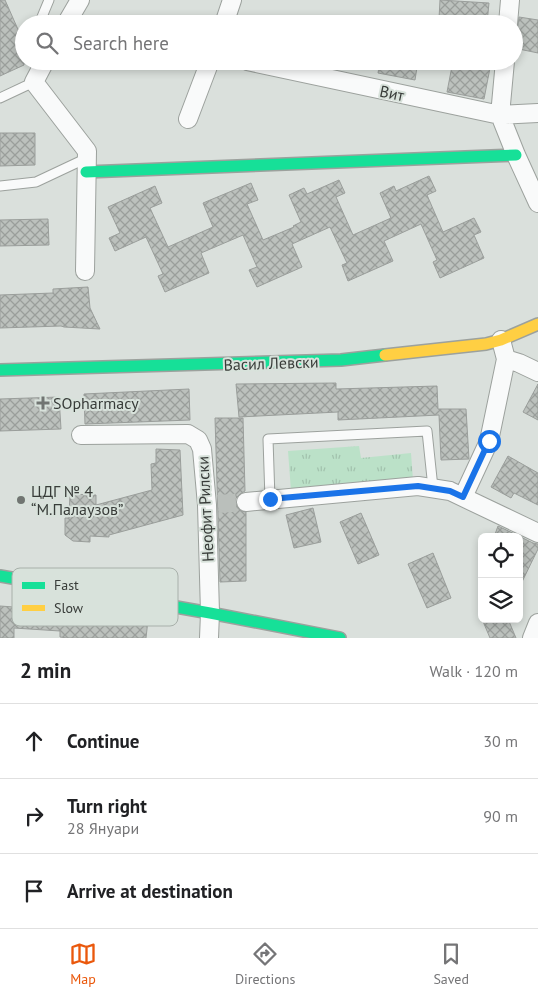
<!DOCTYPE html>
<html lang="en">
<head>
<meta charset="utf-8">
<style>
  :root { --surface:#fff; --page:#f2f2f2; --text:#202124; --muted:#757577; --line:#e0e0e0; --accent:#ea580c }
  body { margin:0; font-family:"PT Sans",sans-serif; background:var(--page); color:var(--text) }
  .controls { position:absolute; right:15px; bottom:15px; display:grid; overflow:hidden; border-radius:8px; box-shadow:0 2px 8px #0003 }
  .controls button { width:45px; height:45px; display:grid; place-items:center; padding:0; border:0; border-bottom:1px solid var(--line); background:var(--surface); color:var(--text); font:25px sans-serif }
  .stop { position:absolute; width:15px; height:15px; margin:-11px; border:4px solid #1a73e8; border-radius:50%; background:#fff }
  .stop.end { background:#1a73e8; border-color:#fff; box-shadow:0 1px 5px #0008 }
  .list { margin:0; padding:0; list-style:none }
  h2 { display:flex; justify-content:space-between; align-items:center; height:65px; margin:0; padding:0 20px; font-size:21px }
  h2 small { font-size:16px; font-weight:400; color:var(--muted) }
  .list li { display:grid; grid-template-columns:32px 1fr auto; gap:15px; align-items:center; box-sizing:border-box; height:75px; padding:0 20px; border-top:1px solid var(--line) }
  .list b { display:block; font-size:19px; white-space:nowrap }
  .list p { margin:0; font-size:16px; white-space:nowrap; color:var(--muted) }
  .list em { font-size:16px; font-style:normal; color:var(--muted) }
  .icon { flex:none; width:28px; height:28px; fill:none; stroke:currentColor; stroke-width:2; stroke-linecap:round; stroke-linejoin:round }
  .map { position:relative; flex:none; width:538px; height:638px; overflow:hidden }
  .search { position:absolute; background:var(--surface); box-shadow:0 2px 8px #0003; left:15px; right:15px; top:15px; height:55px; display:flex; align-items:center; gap:12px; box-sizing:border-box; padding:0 18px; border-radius:28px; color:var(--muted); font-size:19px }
  .sheet { height:290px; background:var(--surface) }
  nav { display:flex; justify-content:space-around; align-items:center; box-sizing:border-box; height:70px; border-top:1px solid var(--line); background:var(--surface); font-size:14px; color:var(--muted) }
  nav a { display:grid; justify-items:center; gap:2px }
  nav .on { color:var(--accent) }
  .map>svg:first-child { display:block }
  .grass { fill:url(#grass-tufts) }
  .building { fill:url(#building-cross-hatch); stroke:#9a9e9b }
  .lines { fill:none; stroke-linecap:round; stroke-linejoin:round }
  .street-tunnel { stroke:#babfbb; stroke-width:18; stroke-dasharray:18 9; stroke-linecap:butt }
  .lane-casing { stroke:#9ca19d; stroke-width:11 }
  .street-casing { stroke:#9ca19d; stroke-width:20 }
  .fast-casing { stroke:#9ca19d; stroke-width:14 }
  .slow-casing { stroke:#9ca19d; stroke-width:14 }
  .lane { stroke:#f9fafa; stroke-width:9 }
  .street { stroke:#f9fafa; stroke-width:18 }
  .fast { stroke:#16e098; stroke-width:11 }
  .slow { stroke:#ffcf43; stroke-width:11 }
  .route { stroke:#1a73e8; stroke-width:6 }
  .poi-dot { fill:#717572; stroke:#d8e2db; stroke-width:2 }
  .labels { text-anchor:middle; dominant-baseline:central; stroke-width:4; stroke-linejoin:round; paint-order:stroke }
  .street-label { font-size:16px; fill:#383c39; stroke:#d8e2db }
  .poi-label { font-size:16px; fill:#383c39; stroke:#d8e2db; text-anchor:start }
  .key { fill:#d8e2db; stroke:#a8b0aa; stroke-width:1 }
  .key-label { font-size:14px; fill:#383c39 }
</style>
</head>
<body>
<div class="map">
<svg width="538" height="638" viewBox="0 0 538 638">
  <defs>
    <pattern id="grass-tufts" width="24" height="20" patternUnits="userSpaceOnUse" patternTransform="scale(1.25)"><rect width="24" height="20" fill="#bbe1c8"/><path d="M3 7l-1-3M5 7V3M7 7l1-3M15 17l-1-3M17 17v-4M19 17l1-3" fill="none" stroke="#a2c2ad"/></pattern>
    <pattern id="building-cross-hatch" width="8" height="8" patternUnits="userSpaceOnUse" patternTransform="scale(1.25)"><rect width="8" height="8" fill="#bcc1bd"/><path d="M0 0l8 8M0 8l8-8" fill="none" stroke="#9a9e9b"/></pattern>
  </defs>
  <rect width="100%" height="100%" fill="#dae0dc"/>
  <path class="grass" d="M359 446 361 458 411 453 413 480 291 491 288 451Z"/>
  <path class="building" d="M0 0H5L24 43V65L0 76Z
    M440 0 489 3 487 23 439 19Z
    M519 17 538 20V53L514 48V32L517 30 518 25Z
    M380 61H418L415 80 378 73Z
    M453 61 490 68 484 99 447 92Z
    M0 133H35V165L0 166Z
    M429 176 436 191 427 195 443 232 474 218 481 232 474 235 484 258 440 278 433 262 437 260 421 224 384 241 393 261 348 281 342 265 347 263 330 227 292 244 302 267 257 287 249 270 257 267 243 235 201 253 209 273 165 292 158 276 163 274 146 237 115 251 109 238 120 233 108 207 155 186 162 203 150 208 168 247 213 227 203 203 251 183 258 200 247 204 263 240 294 227 293 226 301 222 289 195 304 188 307 194 339 180 345 193 336 197 353 235 391 218 380 193 394 186 396 191Z
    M48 219 49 245 0 246V220Z
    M88 287 90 308 100 329 64 327 61 326 0 328V295L53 293V289Z
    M336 383V389L437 386 438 409H466L469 459 441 460 439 415 338 420V412L239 417 236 384Z
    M538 384V420L523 412Z
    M189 389 190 420 85 424 84 394Z
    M59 397 61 429 0 431V399Z
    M215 418H243L245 491 240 494 236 498 235 502 238 508 241 511 246 512V581L220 582Z
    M156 449 180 450 183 515 109 535V537L90 536V542L73 541 65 535V518H69L70 494 96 495V505L152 490 151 464 156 463Z
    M508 456 538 473V505L514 493 511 498 491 487Z
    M313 508 321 542 294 548 286 515Z
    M361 513 379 555 358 564 340 522Z
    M498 526 533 543 538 544V549L519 588V537H494Z
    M433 553 451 598 427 608 408 564Z
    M14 601 32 602V607L62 610 61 614 123 621V616L148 620 146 638H67L60 637V631L14 628V638H0V606L14 607Z
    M482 619H508L516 638H490Z"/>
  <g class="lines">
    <path class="street-tunnel" d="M218 504 246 502"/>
    <g class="lane-casing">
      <path id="lane" d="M39 24 49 0
        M0 98 34 82
        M0 186 36 182 87 158
        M270 499 268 439 427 431 433 488"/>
    </g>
    <g class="street-casing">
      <path id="street" d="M66 24 80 0
        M224 24 232 0
        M508 24 510 0
        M45 61 34 82 87 151 85 271
        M247 61 500 115 538 113
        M505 61 500 115 516 155 538 203
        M188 119 210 61
        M506 359 519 363 538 372
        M81 435 188 434 198 440 202 449 207 505 210 613 209 638
        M463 497 489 441 506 359 501 340
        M246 502 418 486 450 491 538 533
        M532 638 538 623"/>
    </g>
    <g class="fast-casing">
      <path id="fast" d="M86 172 516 155
        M0 370 341 360 385 355
        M0 576 210 613 340 638"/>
    </g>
    <g class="slow-casing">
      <path id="slow" d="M385 355 486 344 501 340 538 324"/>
    </g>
    <use href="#lane" class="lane"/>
    <use href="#street" class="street"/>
    <use href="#fast" class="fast"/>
    <use href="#slow" class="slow"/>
  </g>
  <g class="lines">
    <path class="route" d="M270 499 418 486 450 491 463 497 489 441"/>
  </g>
  <g class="poi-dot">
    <path d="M40.5 395.5h5v5h5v5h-5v5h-5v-5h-5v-5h5z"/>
    <circle cx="21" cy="500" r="5"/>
  </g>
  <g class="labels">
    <g class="street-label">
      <text transform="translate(392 93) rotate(12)">Вит</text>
      <text transform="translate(271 363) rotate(-2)">Васил Левски</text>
      <text transform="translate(205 509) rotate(-93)">Неофит Рилски</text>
    </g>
    <g class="poi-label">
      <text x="53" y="403">SOpharmacy</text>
      <text x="31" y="491">ЦДГ № 4<tspan x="31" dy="18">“М.Палаузов”</tspan></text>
    </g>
  </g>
  <rect x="12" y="568" width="166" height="58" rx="8" class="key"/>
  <rect x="22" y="582" width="23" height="7" fill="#16e098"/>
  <rect x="22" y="605" width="23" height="6" fill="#ffcf43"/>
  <g class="key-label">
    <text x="54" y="590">Fast</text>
    <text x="54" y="613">Slow</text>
  </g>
</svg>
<div class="controls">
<button><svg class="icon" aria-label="locate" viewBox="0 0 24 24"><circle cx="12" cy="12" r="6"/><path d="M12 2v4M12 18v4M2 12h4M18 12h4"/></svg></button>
<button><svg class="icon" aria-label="layers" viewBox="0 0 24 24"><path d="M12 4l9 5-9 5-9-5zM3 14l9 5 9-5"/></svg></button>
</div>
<div class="stop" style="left:489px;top:441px"></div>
<div class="stop end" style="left:270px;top:499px"></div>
<div class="search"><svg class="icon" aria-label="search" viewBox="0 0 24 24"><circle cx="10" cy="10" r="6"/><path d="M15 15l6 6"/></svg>Search here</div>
</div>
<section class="sheet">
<h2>2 min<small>Walk · 120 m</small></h2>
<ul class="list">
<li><svg class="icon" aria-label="ahead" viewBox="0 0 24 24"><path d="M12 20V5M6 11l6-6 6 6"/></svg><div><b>Continue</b></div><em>30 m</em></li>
<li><svg class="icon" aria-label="right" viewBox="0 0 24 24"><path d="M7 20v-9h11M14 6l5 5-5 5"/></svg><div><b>Turn right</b><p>28 Януари</p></div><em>90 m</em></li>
<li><svg class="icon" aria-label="arrive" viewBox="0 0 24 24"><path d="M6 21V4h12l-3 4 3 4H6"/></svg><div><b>Arrive at destination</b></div></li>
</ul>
</section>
<nav>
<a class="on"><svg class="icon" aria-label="map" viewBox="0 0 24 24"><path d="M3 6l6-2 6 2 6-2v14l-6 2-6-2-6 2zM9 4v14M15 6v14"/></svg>Map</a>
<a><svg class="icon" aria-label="directions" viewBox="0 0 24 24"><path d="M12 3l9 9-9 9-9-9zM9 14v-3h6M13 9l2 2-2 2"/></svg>Directions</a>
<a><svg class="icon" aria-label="saved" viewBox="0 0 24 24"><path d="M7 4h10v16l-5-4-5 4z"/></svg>Saved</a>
</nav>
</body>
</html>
